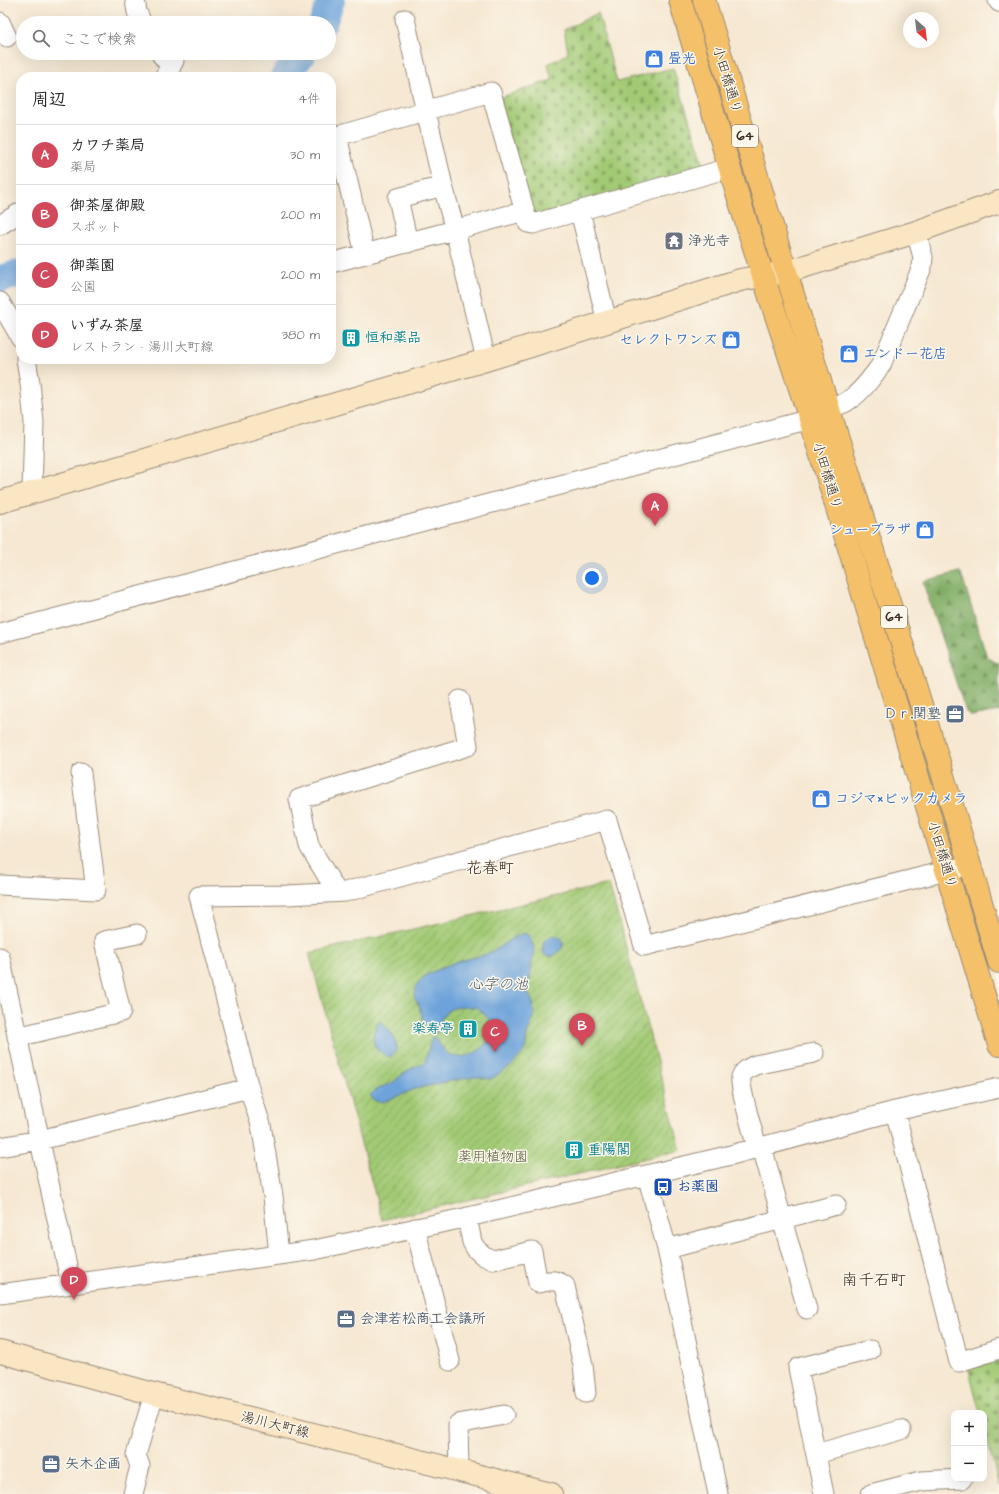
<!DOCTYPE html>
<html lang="ja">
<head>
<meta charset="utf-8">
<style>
  :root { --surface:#fff; --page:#f6f6f6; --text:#222; --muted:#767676; --line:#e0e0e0; --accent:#d1495b }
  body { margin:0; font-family:"Architects Daughter","Klee One",sans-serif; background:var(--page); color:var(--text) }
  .controls { position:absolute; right:12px; bottom:12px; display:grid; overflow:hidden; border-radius:8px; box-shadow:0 4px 16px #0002 }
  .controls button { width:36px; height:36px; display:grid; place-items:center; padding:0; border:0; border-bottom:1px solid var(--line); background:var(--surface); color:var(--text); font:20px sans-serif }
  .compass { position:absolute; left:903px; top:12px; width:36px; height:36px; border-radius:50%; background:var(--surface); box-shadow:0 4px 16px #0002; rotate:152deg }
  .you { position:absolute; left:592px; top:578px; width:14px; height:14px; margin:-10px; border:3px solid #fff; border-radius:50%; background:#1a73e8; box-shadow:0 0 0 6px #1a73e833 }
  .badge { display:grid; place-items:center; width:26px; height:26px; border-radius:50%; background:var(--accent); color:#fff; font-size:13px; font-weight:700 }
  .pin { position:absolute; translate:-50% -33px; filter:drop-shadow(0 1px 2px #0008) }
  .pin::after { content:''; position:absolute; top:21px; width:14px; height:12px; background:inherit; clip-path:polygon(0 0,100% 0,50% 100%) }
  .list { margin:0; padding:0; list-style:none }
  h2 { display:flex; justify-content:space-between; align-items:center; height:52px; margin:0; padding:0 16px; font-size:17px }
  h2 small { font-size:13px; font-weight:400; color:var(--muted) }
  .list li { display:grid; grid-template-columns:26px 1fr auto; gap:12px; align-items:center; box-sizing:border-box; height:60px; padding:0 16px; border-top:1px solid var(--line) }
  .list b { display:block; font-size:15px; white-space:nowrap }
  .list p { margin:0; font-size:13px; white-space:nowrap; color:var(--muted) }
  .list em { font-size:13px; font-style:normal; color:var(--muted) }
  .icon { flex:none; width:22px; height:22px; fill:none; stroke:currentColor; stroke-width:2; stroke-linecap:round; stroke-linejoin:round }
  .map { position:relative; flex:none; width:999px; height:1494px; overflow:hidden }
  .search { position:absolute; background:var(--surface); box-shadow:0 4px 16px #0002; left:16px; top:16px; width:320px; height:44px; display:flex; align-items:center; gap:10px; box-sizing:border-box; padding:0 14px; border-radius:22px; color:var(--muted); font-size:15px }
  .panel { position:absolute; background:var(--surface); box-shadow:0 4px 16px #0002; left:16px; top:72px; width:320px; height:292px; border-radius:16px }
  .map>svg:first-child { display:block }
  .grass { fill:#a2ca75; stroke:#6e7a4a }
  .forest { fill:url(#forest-firs); stroke:#5e6c42 }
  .cemetery { fill:url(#cemetery-stones); stroke:#6e7a4a }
  .garden { fill:url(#garden-furrows); stroke:#6e7a4a }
  .water { fill:#6da3da; stroke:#54667c }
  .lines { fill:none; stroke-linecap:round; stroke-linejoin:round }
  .river { stroke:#6da3da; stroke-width:28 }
  .street-casing { stroke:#988978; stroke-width:21 }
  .secondary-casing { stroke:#988978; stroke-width:24 }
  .primary-casing { stroke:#988978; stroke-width:24 }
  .street { stroke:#fff; stroke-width:19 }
  .secondary { stroke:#fbe6c3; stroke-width:22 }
  .primary { stroke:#f4c16a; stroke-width:22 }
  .labels { text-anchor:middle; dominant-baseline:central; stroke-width:3; stroke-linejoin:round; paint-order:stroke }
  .shield { fill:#fbf7ec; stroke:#75685c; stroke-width:1 }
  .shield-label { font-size:13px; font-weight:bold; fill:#3b2a1e }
  .shop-label { font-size:14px; font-weight:bold; fill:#366cbe; stroke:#fbf7ec; text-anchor:start }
  .street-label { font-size:14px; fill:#3b2a1e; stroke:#fbf7ec }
  .worship-label { font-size:14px; font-weight:bold; fill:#5b616d; stroke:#fbf7ec; text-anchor:start }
  .culture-label { font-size:14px; font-weight:bold; fill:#0d838f; stroke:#fbf7ec; text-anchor:start }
  .service-label { font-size:14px; font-weight:bold; fill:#4e5e75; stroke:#fbf7ec; text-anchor:start }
  .park-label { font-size:14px; fill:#5a5a38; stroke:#fbf7ec }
  .transit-label { font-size:14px; font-weight:bold; fill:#164399; stroke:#fbf7ec; text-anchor:start }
  .water-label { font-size:15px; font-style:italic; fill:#4f5a69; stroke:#fbf7ec }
  .quarter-label { font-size:16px; fill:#3b2a1e; stroke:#fbf7ec }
</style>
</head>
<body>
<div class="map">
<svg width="999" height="1494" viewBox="0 0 999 1494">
  <defs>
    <pattern id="forest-firs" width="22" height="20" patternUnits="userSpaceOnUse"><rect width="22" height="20" fill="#81ae66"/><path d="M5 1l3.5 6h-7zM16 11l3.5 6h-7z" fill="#6b8e53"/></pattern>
    <pattern id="cemetery-stones" width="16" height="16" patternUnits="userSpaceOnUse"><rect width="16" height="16" fill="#a2ca75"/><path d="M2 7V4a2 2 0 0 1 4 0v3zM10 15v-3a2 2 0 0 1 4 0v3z" fill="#85a45f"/></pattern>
    <pattern id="garden-furrows" width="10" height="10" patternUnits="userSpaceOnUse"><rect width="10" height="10" fill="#a2ca75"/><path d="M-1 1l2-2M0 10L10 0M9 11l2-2" fill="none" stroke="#85a45f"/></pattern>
  </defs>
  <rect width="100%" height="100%" fill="#fbf7ec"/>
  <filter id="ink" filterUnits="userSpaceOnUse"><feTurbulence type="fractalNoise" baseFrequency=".025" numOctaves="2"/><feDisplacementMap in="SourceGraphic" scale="8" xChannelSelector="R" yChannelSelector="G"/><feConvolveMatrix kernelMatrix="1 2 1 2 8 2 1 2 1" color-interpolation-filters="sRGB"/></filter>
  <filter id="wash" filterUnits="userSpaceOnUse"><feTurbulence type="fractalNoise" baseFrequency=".012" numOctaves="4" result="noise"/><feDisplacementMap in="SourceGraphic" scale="16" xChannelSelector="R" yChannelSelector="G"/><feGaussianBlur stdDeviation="0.9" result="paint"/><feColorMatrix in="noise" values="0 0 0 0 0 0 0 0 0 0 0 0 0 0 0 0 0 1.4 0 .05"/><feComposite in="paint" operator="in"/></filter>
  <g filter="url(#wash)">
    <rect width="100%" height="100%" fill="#f6e8d2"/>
    <path class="grass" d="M690 0H695L718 88 763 243Z
      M844 492 957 851 952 852 869 580Z
      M969 899H971C980 924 985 950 991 977 995 989 999 1000 999 1013L967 902Z"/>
    <path class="forest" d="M959 572 962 576 987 657 997 663 999 662V711L972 716 966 712 923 583 924 581Z"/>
    <path class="cemetery" d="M598 13 617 82 673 68 706 171 532 218 499 98 552 80 548 64 568 53 564 30Z
      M999 1358V1486L984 1428V1413H980L968 1366Z"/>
    <path class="garden" d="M609 884 681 1150 382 1220 309 953Z"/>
    <path class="water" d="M524 933 529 936 534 948 528 993 533 1002 534 1017 527 1035 525 1051 510 1067 491 1079 474 1077 450 1081 415 1089 383 1102 375 1101 370 1095 377 1089 392 1083 407 1071 425 1062 432 1037 437 1038C438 1043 440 1045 443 1048 445 1050 447 1054 450 1055 468 1063 497 1044 490 1023 488 1016 481 1011 476 1007 451 1007 443 1006 437 1033H432L423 1020 419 1005 414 997 417 985 426 975 453 963 487 954 498 948 511 939Z
      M551 936H559L563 941V946C558 953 552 961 543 953V942Z
      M380 1021C386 1026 394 1035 396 1044 397 1047 396 1051 394 1054L389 1057C385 1055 381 1053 378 1050 370 1042 373 1029 380 1021Z"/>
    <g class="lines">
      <path class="river" d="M323 23 331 0
        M284 77 303 53
        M0 279 21 273"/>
    </g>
  </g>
  <g filter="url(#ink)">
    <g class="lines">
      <g class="street-casing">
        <path id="street" d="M135 0 137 12 142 23
          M998 0 999 2
          M0 22 7 37
          M160 53 171 67
          M164 77 174 61
          M580 211 607 322
          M0 225 21 212
          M408 243 398 198 443 186
          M365 254 337 136 491 92 528 223 533 224 729 168
          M331 263 455 230 443 186 405 19
          M0 302 21 338
          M26 359 30 383 34 422 32 492
          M486 360 455 230 524 211
          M829 408C836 406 843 405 849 400 862 392 872 377 881 365L922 267 923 257 916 232
          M0 633 810 419
          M0 885 96 890 81 773
          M337 892 309 846 299 799 468 746 460 700
          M0 957 71 1284
          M17 1037 121 1012 104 941 137 934
          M895 1111 959 1362 999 1349
          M0 1147 40 1140 249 1088
          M762 1147 807 1309
          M757 1148C754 1135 739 1087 741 1077 743 1071 749 1068 755 1065L814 1053
          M647 1175 667 1249 718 1494
          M467 1217 472 1242 476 1249 484 1256 493 1260 532 1251 538 1283C550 1281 555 1278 565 1286L583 1365 586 1393
          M415 1228 450 1361
          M667 1249 836 1205
          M279 1255 273 1196 261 1125 249 1088 199 896 288 895 345 892 607 820 644 946 970 865
          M0 1294 314 1250 464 1218 731 1155 895 1111 999 1088
          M816 1454 901 1430
          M459 1471 458 1424 504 1415
          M133 1494 140 1466 136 1455 154 1394
          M824 1494 798 1368 870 1350
          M871 1494 921 1481 962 1479"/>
      </g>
      <g class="secondary-casing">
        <path id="secondary" d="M0 502 486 360 740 280 786 272 916 232 999 202
          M0 1352 154 1394 551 1494"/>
      </g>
      <g class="primary-casing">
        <path id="primary" d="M680 0 734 183 763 276 810 419 999 1045
          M704 0 786 272 938 759 999 962"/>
      </g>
      <use href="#street" class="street"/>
      <use href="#secondary" class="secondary"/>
      <use href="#primary" class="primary"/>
    </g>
  </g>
  <defs>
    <g id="shop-square" transform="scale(1)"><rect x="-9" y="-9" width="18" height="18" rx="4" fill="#3f7fe0" stroke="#fbf7ec"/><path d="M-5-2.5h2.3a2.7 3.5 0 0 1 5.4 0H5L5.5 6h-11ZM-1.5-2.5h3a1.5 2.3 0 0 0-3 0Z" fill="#fff"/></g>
    <g id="temple-square" transform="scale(1)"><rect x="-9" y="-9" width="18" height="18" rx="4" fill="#6b7280" stroke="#fbf7ec"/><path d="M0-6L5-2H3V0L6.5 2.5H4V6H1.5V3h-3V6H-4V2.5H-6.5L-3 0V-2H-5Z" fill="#fff"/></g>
    <g id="building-square" transform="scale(1)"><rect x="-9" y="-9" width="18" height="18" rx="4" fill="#0f9aa8" stroke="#fbf7ec"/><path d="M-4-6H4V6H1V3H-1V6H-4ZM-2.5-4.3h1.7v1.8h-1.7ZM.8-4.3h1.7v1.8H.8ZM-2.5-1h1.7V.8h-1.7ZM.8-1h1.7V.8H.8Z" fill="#fff"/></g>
    <g id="office-square" transform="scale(1)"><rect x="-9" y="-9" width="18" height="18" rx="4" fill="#5c6f8a" stroke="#fbf7ec"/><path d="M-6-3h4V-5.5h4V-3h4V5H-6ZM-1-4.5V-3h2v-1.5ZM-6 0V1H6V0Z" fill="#fff"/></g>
    <g id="bus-square" transform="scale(1)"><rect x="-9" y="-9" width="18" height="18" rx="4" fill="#1a4fb4" stroke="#fbf7ec"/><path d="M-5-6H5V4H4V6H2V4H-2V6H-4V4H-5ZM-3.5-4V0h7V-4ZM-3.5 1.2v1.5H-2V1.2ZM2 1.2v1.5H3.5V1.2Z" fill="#fff"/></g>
  </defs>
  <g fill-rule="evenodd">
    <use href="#shop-square" x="654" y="59"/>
    <use href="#temple-square" x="674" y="241"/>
    <use href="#building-square" x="351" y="338"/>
    <use href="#shop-square" x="731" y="340"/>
    <use href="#shop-square" x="849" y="354"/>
    <use href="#shop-square" x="925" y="530"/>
    <use href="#office-square" x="955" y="714"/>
    <use href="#shop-square" x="821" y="799"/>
    <use href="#building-square" x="468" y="1029"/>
    <use href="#building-square" x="574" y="1150"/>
    <use href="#bus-square" x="663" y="1187"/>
    <use href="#office-square" x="346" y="1319"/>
    <use href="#office-square" x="51" y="1464"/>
  </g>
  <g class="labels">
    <g class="shield">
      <rect x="732" y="125" width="26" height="22" rx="3"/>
      <rect x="881" y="606" width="26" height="22" rx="3"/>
    </g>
    <g class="shield-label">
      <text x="745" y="136">64</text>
      <text x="894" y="617">64</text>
    </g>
    <g class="shop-label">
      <text x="668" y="59">畳光</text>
      <text x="717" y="340" text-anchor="end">セレクトワンズ</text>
      <text x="863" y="354">エンドー花店</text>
      <text x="911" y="530" text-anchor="end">シュープラザ</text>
      <text x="835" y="799">コジマ×ビックカメラ</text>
    </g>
    <g class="street-label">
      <text transform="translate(727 80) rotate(73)">小田橋通り</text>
      <text transform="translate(827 476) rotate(73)">小田橋通り</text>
      <text transform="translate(942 855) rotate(73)">小田橋通り</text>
      <text transform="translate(275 1425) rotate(14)">湯川大町線</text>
    </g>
    <g class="worship-label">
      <text x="688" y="241">浄光寺</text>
    </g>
    <g class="culture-label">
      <text x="365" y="338">恒和薬品</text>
      <text x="454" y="1029" text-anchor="end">楽寿亭</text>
      <text x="588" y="1150">重陽閣</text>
    </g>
    <g class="service-label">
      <text x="941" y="714" text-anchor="end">Ｄｒ.関塾</text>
      <text x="360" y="1319">会津若松商工会議所</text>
      <text x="65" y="1464">矢木企画</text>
    </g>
    <g class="park-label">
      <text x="493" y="1157">薬用植物園</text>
    </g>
    <g class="transit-label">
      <text x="677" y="1187">お薬園</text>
    </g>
    <g class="water-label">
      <text x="498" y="984">心字の池</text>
    </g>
    <g class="quarter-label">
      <text x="490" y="868">花春町</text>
      <text x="874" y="1280">南千石町</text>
    </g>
  </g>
</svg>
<div class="controls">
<button>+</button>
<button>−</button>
</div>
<svg class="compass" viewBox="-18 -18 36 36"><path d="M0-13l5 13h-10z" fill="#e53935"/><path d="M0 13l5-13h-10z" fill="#767676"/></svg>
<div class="you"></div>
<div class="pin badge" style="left:655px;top:526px">A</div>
<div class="pin badge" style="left:582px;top:1046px">B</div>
<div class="pin badge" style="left:495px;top:1052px">C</div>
<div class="pin badge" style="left:74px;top:1300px">D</div>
<div class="search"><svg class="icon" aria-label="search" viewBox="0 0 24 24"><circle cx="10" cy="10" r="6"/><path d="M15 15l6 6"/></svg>ここで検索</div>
<section class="panel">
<h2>周辺<small>4件</small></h2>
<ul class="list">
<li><span class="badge">A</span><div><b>カワチ薬局</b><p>薬局</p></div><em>30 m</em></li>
<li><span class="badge">B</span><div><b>御茶屋御殿</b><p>スポット</p></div><em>200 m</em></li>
<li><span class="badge">C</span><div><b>御薬園</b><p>公園</p></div><em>200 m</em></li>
<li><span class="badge">D</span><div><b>いずみ茶屋</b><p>レストラン · 湯川大町線</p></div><em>380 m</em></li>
</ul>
</section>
</div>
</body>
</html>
